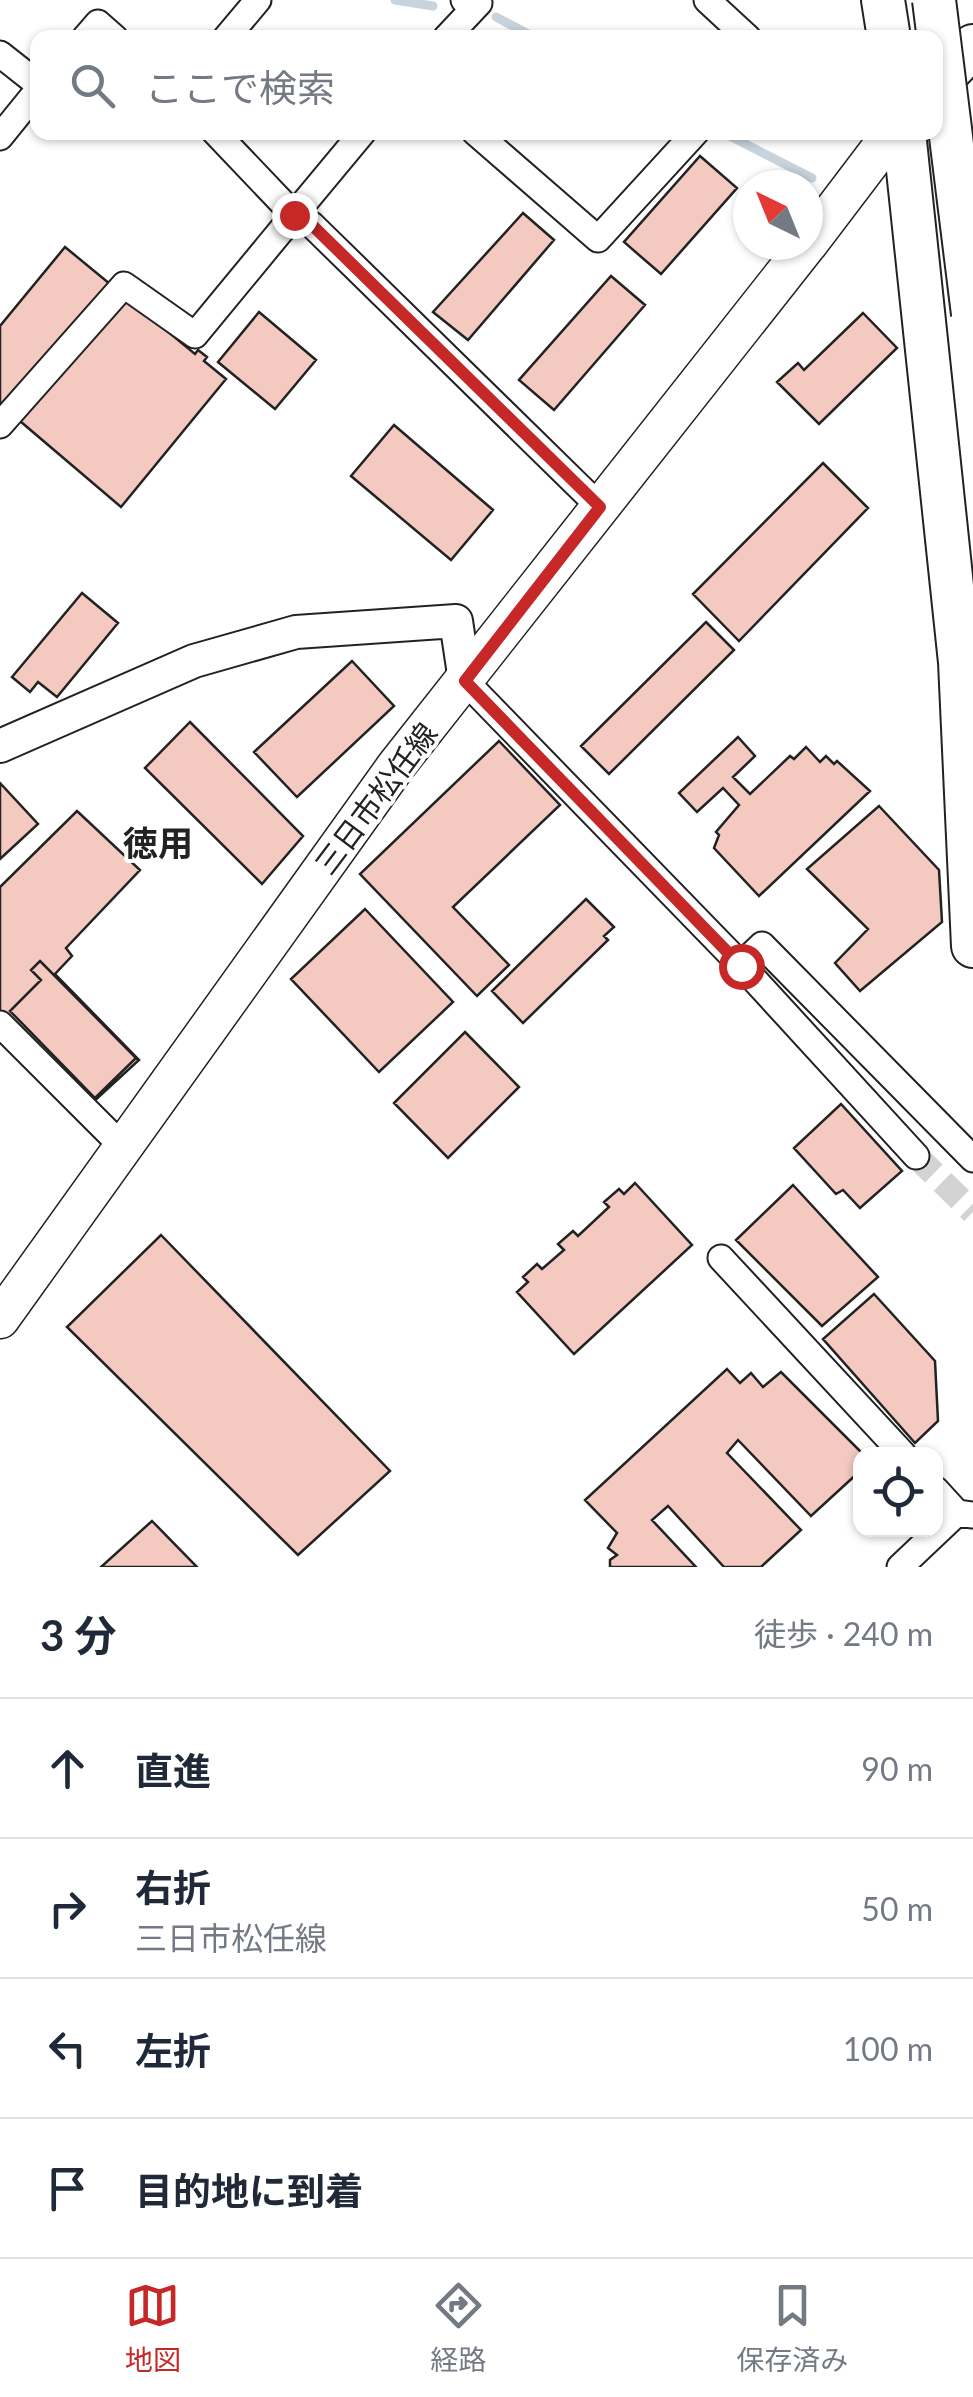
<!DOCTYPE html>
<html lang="ja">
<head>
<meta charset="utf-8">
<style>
  :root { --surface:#fff; --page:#f6f6f7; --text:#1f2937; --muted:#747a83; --line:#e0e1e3; --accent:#c62828 }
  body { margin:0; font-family:Lato,"Noto Sans JP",sans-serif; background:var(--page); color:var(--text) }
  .controls { position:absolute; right:30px; bottom:30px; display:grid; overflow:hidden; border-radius:20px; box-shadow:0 2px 8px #0004 }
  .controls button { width:90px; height:90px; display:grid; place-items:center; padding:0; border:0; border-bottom:2px solid var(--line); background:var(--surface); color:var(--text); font:50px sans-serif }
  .compass { position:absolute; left:733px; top:170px; width:90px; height:90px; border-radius:50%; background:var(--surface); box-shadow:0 2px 8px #0004; rotate:317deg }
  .stop { position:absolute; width:30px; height:30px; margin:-22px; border:8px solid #c62828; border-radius:50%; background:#fff }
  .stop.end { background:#c62828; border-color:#fff; box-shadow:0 2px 10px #0008 }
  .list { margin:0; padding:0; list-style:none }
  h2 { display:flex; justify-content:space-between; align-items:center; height:130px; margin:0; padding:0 40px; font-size:42px }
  h2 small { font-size:32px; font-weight:400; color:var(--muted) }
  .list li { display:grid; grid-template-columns:65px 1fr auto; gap:30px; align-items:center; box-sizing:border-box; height:140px; padding:0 40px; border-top:2px solid var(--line) }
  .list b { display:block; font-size:38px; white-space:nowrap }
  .list p { margin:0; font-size:32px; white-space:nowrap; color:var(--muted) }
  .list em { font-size:32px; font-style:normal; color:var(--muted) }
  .icon { flex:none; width:55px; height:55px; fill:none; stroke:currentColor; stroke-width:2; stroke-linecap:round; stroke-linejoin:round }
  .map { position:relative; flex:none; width:973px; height:1567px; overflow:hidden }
  .search { position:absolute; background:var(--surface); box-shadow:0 2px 8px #0004; left:30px; right:30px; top:30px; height:110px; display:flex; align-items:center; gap:25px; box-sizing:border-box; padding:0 35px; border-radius:20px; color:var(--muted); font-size:38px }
  .sheet { height:690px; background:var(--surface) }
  nav { display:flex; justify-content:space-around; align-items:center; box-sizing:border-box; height:140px; border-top:2px solid var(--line); background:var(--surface); font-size:28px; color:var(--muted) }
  nav a { display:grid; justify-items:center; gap:5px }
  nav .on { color:var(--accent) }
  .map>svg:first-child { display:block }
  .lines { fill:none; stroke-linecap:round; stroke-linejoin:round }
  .stream { stroke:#c7d3dd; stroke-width:9 }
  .building { fill:#f3c9c0; stroke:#222; stroke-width:2.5 }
  .minor-tunnel { stroke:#d3d3d3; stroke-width:25; stroke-dasharray:25 12; stroke-linecap:butt }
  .minor-casing { stroke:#222; stroke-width:29 }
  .tertiary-casing { stroke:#222; stroke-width:36 }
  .secondary-casing { stroke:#222; stroke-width:41 }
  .trunk-casing { stroke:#222; stroke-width:46 }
  .minor { stroke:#fff; stroke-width:25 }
  .tertiary { stroke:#fff; stroke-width:32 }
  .secondary { stroke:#fff; stroke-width:38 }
  .trunk { stroke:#fff; stroke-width:42 }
  .trunk-bridge-casing { stroke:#222; stroke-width:46; stroke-linecap:butt }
  .trunk-bridge { stroke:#fff; stroke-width:42 }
  .route { stroke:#c62828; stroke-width:12 }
  .labels { text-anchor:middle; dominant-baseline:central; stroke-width:8; stroke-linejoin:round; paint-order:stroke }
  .street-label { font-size:30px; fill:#222; stroke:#fff }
  .quarter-label { font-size:35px; font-weight:bold; fill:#222; stroke:#fff }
</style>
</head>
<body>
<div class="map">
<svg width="973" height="1567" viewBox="0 0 973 1567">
  <rect width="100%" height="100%" fill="#fff"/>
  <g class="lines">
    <path class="stream" d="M395 0 433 6
      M496 17 536 38
      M722 132 812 178"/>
  </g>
  <path class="building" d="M700 156 737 188 661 274 624 242Z
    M523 213 554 240 468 340 433 312Z
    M65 247 195 354 198 350 207 357 204 361 226 379 121 507 0 404V326Z
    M611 276 645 305 554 410 519 380Z
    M259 312 316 360 275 409 218 362Z
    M863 313 897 348 819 424 777 382 798 363 804 370Z
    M394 425 493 510 451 560 351 476Z
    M823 463 868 508 739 641 693 594Z
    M82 593 118 623 57 697 38 682 30 692 12 677Z
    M706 622 734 650 609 774 581 746Z
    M352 661 394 706 297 797 254 752Z
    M190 722 303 836 262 884 145 768Z
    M738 737 755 756 733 777 750 794 790 756 794 759 806 747 820 762 826 756 834 764 837 761 870 791 759 896 714 848 719 835 716 832 739 805 723 788 697 812 679 793Z
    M499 741 560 805 453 907 509 965 477 996 360 874Z
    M0 783 38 824 0 859Z
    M879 806 939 870 942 922 860 991 835 963 868 929 807 869Z
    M77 811 140 870 66 948 72 956 55 974 139 1060 91 1104 0 1011V887Z
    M586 899 614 927 604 936 608 940 523 1023 492 991Z
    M365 909 453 1002 379 1072 291 979Z
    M40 961 136 1058 95 1098 10 1011 41 980 31 970Z
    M465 1032 519 1087 448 1158 394 1103Z
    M841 1104 902 1171 860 1208 843 1190 836 1194 794 1148Z
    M635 1183 692 1245 574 1354 517 1292 528 1282 523 1277 537 1264 542 1269 564 1250 558 1244 573 1231 578 1236 609 1207 604 1202 619 1189 624 1194Z
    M793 1185 878 1277 822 1326 736 1240Z
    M161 1235 390 1471 298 1555 67 1327Z
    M874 1294 935 1361 938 1421 915 1443 823 1339Z
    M727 1369 740 1383 751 1373 763 1387 781 1372 863 1454 860 1471 811 1516 738 1440 727 1453 801 1530 761 1567H724L668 1506 652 1520 696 1567H610V1560L617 1555 608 1548 617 1533 585 1500Z
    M152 1521 197 1567H101Z"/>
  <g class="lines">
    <path class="minor-tunnel" d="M916 1156 973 1212"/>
    <g class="minor-casing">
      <path id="minor" d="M707 0 748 38
        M85 38 98 23 115 38
        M226 38 258 0
        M446 38 479 3 464 0
        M0 54 38 84
        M363 132 294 215 312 225 600 507
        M475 132 598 239 696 132
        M0 137 38 90
        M0 425 124 285 195 335 294 215 215 132
        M465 681 741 965 916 1156
        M741 965 762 945 973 1159
        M0 1024 122 1146
        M721 1258 903 1454
        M936 1490 957 1513
        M900 1567 957 1513 973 1515"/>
    </g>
    <g class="tertiary-casing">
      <path id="tertiary" d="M0 746 194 661 296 632 456 621 465 681"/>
    </g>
    <g class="secondary-casing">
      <path id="secondary" d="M808 244 893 132
        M0 1319 396 766 807 245"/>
    </g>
    <g class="trunk-casing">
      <path id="trunk" d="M883 0 889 38
        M936 85 973 46
        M904 132 960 662 973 946"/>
    </g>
    <use href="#minor" class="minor"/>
    <use href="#tertiary" class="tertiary"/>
    <use href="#secondary" class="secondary"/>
    <use href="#trunk" class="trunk"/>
    <g class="trunk-bridge-casing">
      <path id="trunk-bridge" d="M934 0 973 314"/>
    </g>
    <use href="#trunk-bridge" class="trunk-bridge"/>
  </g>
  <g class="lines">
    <path class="route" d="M294 215 312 225 600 507 465 681 741 966"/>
  </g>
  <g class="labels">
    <g class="street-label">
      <text transform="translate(375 798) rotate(-53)">三日市松任線</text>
    </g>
    <g class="quarter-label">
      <text x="158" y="842">徳用</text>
    </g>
  </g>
</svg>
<div class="controls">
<button><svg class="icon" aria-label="locate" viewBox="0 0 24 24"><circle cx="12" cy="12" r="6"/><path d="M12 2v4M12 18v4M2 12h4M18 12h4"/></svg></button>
</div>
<svg class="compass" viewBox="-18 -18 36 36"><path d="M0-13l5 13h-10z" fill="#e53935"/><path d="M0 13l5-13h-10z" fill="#747a83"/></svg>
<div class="stop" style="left:741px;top:966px"></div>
<div class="stop end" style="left:294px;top:215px"></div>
<div class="search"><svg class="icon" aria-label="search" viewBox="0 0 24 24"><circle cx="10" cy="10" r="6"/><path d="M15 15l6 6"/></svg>ここで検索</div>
</div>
<section class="sheet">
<h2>3 分<small>徒歩 · 240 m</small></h2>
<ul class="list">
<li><svg class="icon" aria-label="ahead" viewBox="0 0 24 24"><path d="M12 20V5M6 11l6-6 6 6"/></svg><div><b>直進</b></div><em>90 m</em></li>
<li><svg class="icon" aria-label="right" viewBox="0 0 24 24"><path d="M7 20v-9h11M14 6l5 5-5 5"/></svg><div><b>右折</b><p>三日市松任線</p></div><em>50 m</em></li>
<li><svg class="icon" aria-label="left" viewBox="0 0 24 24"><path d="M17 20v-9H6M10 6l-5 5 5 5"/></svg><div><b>左折</b></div><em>100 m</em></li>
<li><svg class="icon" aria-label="arrive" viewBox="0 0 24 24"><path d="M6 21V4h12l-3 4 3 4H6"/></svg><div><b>目的地に到着</b></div></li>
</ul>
</section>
<nav>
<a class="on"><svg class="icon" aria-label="map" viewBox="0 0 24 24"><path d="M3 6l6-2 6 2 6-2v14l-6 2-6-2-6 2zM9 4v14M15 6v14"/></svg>地図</a>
<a><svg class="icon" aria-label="directions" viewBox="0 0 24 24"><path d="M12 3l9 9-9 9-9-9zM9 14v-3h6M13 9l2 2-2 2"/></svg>経路</a>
<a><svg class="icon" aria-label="saved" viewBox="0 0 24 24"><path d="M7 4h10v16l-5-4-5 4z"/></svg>保存済み</a>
</nav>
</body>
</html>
